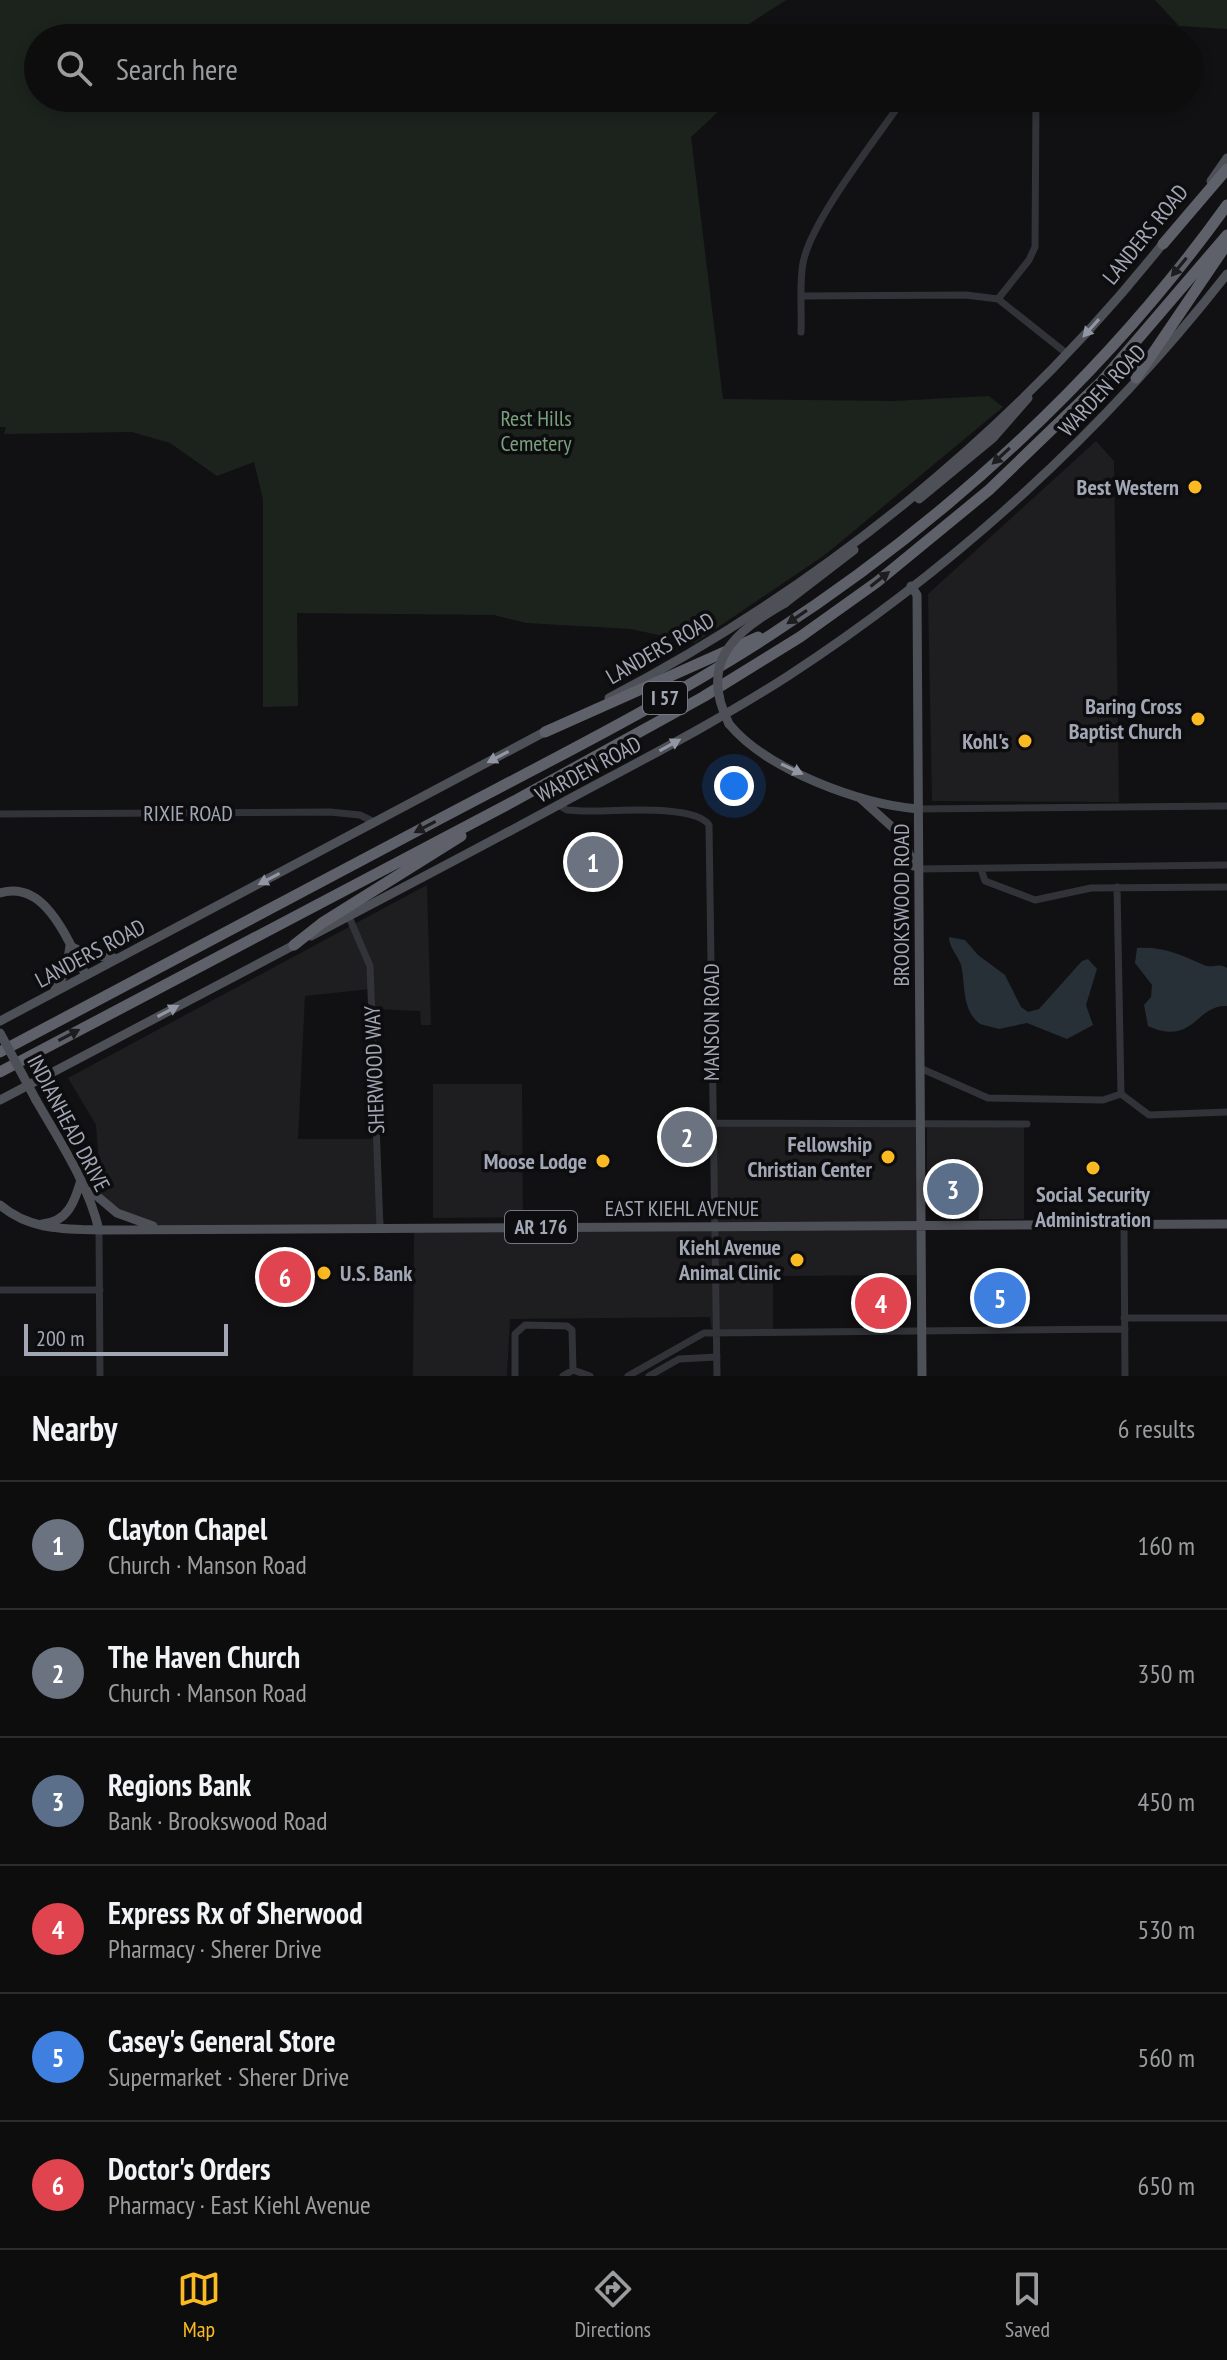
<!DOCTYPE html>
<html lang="en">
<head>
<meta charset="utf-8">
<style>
  :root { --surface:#0d0d0e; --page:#161617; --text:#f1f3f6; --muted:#9a9c9e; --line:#2d2d2e; --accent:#fbba21 }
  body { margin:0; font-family:"PT Sans Narrow",sans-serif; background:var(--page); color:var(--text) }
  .scale { position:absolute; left:24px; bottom:20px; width:204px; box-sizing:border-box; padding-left:8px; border:4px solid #a2a7b5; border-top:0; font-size:22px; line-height:28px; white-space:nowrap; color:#a2a7b5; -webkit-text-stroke:6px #0d0c0e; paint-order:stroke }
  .you { position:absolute; left:734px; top:786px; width:28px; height:28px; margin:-20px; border:6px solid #fff; border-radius:50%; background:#1a73e8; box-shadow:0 0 0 12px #1a73e833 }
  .badge { display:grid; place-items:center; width:52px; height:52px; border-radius:50%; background:var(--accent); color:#fff; font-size:26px; font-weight:700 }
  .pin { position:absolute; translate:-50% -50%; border:4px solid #fff; box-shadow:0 2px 8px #0006 }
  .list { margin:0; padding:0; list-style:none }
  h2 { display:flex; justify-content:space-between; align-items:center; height:104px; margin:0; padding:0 32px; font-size:34px }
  h2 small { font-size:26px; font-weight:400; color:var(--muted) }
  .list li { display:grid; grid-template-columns:52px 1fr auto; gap:24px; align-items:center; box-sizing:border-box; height:128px; padding:0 32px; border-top:2px solid var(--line) }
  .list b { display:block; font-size:30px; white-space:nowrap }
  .list p { margin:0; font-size:26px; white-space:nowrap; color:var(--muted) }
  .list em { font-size:26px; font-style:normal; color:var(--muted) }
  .icon { flex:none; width:44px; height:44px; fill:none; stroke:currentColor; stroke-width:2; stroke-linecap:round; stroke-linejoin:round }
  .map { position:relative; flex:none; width:1227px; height:1376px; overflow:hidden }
  .search { position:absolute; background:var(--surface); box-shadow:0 4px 12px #0003; left:24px; right:24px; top:24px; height:88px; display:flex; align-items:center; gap:20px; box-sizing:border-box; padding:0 28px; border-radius:44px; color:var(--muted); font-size:30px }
  .sheet { height:872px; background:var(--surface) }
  nav { display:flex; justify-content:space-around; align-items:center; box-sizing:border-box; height:112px; border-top:2px solid var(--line); background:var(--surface); font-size:22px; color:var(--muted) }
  nav a { display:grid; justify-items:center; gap:4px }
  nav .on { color:var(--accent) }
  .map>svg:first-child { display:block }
  .built { fill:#1e1d20 }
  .green { fill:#1c231d }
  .water { fill:#273037 }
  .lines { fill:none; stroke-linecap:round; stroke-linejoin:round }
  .minor { stroke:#323338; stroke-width:7 }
  .major { stroke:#4e5057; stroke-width:9 }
  .highway { stroke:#5e616a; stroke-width:11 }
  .major-bridge { stroke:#4e5057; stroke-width:9 }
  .oneway { fill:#1d1d20 }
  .oneway2 { fill:#9196a2 }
  .poi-dot { fill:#fbba21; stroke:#0d0c0e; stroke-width:3 }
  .labels { text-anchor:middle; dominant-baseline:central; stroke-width:7; stroke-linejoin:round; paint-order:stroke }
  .shield { fill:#0d0c0e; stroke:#757883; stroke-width:2 }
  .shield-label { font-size:20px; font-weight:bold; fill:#a2a7b5 }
  .street-label { font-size:22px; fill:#a2a7b5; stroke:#0d0c0e }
  .park-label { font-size:22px; fill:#78a17c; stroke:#0d0c0e }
  .poi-label { font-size:22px; font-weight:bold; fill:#a2a7b5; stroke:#0d0c0e; text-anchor:end }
</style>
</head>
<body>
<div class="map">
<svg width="1227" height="1376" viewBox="0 0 1227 1376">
  <rect width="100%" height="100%" fill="#111113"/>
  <path class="built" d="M1096 441 1114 461 1119 802 932 801 928 594Z
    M427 885 431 1025H421L420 1011 372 1009 370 989 305 996 298 1139H377L384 1228H161L102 1204 96 1125 68 1078Z
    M433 1084H522L523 1217 433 1218Z
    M920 1120 921 1275 773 1276V1331L716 1332 711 1327 710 1317 510 1319 507 1376H413L414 1228 715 1226 713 1123Z
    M1024 1121V1219H979L978 1170H927V1122Z"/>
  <path class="green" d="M0 0H786L727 38H38V98H733L691 137 723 399 893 401 989 396 1003 407 826 554 695 643 631 629 527 623 494 615 297 613 298 706 263 707V499L254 462 217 476 170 443 132 432 4 434 6 427H0Z
    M1155 0H1227V29L1179 26Z"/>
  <path class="water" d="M949 937 965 940 978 955 1005 975 1021 1007 1028 1012 1039 1009 1082 961 1088 959 1097 969 1086 1005 1093 1025 1067 1039 1027 1023 999 1029 980 1024C961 1009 966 986 961 965 958 955 949 948 949 937Z
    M1137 948C1163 946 1181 955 1204 965 1213 969 1217 962 1227 968V1006C1196 1004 1194 1047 1148 1026L1144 1005 1151 997 1152 985 1135 963Z"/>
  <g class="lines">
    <path class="minor" d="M802 296 966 295 998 299 1066 353
      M998 299 1029 260 1035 247 1036 98
      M801 332C802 310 799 285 803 263 811 220 877 138 904 98
      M558 805 567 810 582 811C609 812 694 803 709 825L717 1376
      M918 809 1227 806
      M0 814 330 812 360 815 374 822
      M918 869 1227 865
      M981 869 985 881 1035 900 1091 888 1227 887
      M1117 887 1121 1094
      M349 917 370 966 380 1228
      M920 1068 988 1098 1103 1100 1121 1094 1149 1115 1227 1112
      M713 1123 1027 1124
      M1124 1224 1125 1376
      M99 1230 100 1376
      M0 1290H100
      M1124 1318H1227
      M515 1376V1334L525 1325 567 1326 572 1330 573 1370
      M563 1376 573 1370 590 1376
      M628 1376 704 1333 1125 1329
      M649 1376 679 1359 717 1357"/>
    <path class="major" d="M1211 181 1227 158
      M919 499 993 438 1028 398
      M911 586 917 595 922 1376
      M785 603 854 550
      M609 698C823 586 1015 430 1165 241
      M729 724C767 770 860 804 918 809
      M860 798 902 836 914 866
      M0 893C47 879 68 943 86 975
      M311 936C395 892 479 848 562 803 638 762 715 723 788 676 955 567 1105 430 1227 274
      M55 990 66 971 70 946 89 955 114 958
      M0 1021 550 729
      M0 1100 298 943
      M36 1100C60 1142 88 1183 99 1230
      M91 1191 117 1213 153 1226
      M0 1205C29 1230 63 1229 99 1230L1227 1224
      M42 1224C68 1222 75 1201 81 1180"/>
    <path class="highway" d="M1163 244 1227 169
      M1136 378 1227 244
      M545 732 758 637
      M294 945 322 923 461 836
      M0 1052C138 979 276 905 415 832 535 768 658 708 772 634 946 521 1106 374 1227 205
      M0 1072 516 800 703 697 800 637 877 582 989 490 1101 382 1227 235"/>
    <path class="major-bridge" d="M729 724C698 662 734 632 785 603
      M0 1033 36 1100"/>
  </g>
  <defs><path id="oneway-solid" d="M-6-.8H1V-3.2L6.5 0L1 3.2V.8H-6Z" transform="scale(2)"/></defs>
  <g class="oneway">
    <use href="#oneway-solid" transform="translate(1179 267) rotate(129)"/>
    <use href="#oneway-solid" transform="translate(1001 456) rotate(137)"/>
    <use href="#oneway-solid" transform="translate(880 579) rotate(-38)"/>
    <use href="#oneway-solid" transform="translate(797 617) rotate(146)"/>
    <use href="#oneway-solid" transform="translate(425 827) rotate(152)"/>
    <use href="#oneway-solid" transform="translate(69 1035) rotate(-28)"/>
  </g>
  <g class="oneway2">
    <use href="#oneway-solid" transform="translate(1091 328) rotate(132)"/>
    <use href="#oneway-solid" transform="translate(670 745) rotate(-29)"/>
    <use href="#oneway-solid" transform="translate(498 757) rotate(152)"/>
    <use href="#oneway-solid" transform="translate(792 769) rotate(25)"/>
    <use href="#oneway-solid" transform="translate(269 879) rotate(152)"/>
    <use href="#oneway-solid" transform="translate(168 1011) rotate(-28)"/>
  </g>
  <g class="poi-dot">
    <circle cx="1195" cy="487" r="8"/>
    <circle cx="1198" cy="719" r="8"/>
    <circle cx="1025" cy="741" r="8"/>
    <circle cx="888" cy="1157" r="8"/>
    <circle cx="603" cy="1161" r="8"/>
    <circle cx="1093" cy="1168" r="8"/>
    <circle cx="797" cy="1260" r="8"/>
    <circle cx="324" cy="1273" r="8"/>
  </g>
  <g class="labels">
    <g class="shield">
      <rect x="643" y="682" width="44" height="32" rx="6"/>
      <rect x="505" y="1211" width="72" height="32" rx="6"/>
    </g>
    <g class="shield-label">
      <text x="665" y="698">I 57</text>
      <text x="541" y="1227">AR 176</text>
    </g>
    <g class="street-label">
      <text transform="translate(1145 234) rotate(-51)">LANDERS ROAD</text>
      <text transform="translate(1102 390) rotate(-47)">WARDEN ROAD</text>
      <text transform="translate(660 648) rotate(-30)">LANDERS ROAD</text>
      <text transform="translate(588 769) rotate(-28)">WARDEN ROAD</text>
      <text x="188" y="813">RIXIE ROAD</text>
      <text transform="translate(901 905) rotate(-90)">BROOKSWOOD ROAD</text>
      <text transform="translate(90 953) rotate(-28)">LANDERS ROAD</text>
      <text transform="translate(711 1022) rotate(-90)">MANSON ROAD</text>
      <text transform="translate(374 1070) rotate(-92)">SHERWOOD WAY</text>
      <text transform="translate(69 1123) rotate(62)">INDIANHEAD DRIVE</text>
      <text x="682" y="1208">EAST KIEHL AVENUE</text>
    </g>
    <g class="park-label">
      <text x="536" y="418">Rest Hills<tspan x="536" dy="25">Cemetery</tspan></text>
    </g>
    <g class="poi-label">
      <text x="1179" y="487">Best Western</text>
      <text x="1182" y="706">Baring Cross<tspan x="1182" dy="25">Baptist Church</tspan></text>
      <text x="1009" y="741">Kohl's</text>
      <text x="872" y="1144">Fellowship<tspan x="872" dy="25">Christian Center</tspan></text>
      <text x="587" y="1161">Moose Lodge</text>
      <text x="1093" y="1194" text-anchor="middle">Social Security<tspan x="1093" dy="25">Administration</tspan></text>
      <text x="781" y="1247">Kiehl Avenue<tspan x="781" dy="25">Animal Clinic</tspan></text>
      <text x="340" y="1273" text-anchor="start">U.S. Bank</text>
    </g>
  </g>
</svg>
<div class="scale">200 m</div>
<div class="you"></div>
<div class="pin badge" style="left:593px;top:862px;background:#6b7280">1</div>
<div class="pin badge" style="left:687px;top:1137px;background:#6b7280">2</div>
<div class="pin badge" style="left:953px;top:1189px;background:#5c6f8a">3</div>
<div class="pin badge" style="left:881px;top:1303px;background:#e0444e">4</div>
<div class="pin badge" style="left:1000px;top:1298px;background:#3f7fe0">5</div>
<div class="pin badge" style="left:285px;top:1277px;background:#e0444e">6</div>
<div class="search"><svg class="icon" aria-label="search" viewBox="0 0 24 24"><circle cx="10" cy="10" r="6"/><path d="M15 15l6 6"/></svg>Search here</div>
</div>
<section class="sheet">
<h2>Nearby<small>6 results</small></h2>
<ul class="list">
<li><span class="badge" style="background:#6b7280">1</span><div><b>Clayton Chapel</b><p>Church · Manson Road</p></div><em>160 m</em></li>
<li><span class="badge" style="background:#6b7280">2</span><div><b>The Haven Church</b><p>Church · Manson Road</p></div><em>350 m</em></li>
<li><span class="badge" style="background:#5c6f8a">3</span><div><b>Regions Bank</b><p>Bank · Brookswood Road</p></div><em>450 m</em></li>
<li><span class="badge" style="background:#e0444e">4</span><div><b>Express Rx of Sherwood</b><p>Pharmacy · Sherer Drive</p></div><em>530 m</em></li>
<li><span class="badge" style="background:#3f7fe0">5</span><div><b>Casey's General Store</b><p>Supermarket · Sherer Drive</p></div><em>560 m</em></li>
<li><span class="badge" style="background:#e0444e">6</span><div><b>Doctor's Orders</b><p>Pharmacy · East Kiehl Avenue</p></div><em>650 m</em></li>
</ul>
</section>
<nav>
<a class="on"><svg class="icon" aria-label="map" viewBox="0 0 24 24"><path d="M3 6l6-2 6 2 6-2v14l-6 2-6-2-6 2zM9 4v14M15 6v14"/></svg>Map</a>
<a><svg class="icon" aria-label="directions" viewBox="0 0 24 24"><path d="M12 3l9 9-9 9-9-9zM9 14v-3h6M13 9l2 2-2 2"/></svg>Directions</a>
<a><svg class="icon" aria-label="saved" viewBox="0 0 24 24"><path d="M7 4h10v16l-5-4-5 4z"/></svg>Saved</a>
</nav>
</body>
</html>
